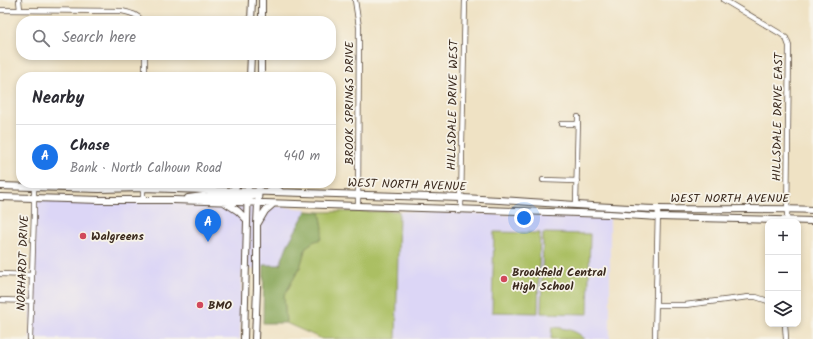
<!DOCTYPE html>
<html lang="en">
<head>
<meta charset="utf-8">
<style>
  :root { --surface:#fff; --page:#f2f2f3; --text:#2b2b33; --muted:#7c7c81; --line:#e1e1e2; --accent:#1a73e8 }
  body { margin:0; font-family:Kalam,sans-serif; background:var(--page); color:var(--text) }
  .controls { position:absolute; right:12px; bottom:12px; display:grid; overflow:hidden; border-radius:8px; box-shadow:0 2px 6px #0003 }
  .controls button { width:36px; height:36px; display:grid; place-items:center; padding:0; border:0; border-bottom:1px solid var(--line); background:var(--surface); color:var(--text); font:20px sans-serif }
  .you { position:absolute; left:524px; top:218px; width:14px; height:14px; margin:-10px; border:3px solid #fff; border-radius:50%; background:#1a73e8; box-shadow:0 0 0 6px #1a73e833 }
  .badge { display:grid; place-items:center; width:26px; height:26px; border-radius:50%; background:var(--accent); color:#fff; font-size:13px; font-weight:700 }
  .pin { position:absolute; translate:-50% -33px; filter:drop-shadow(0 1px 2px #0008) }
  .pin::after { content:''; position:absolute; top:21px; width:14px; height:12px; background:inherit; clip-path:polygon(0 0,100% 0,50% 100%) }
  .list { margin:0; padding:0; list-style:none }
  h2 { display:flex; justify-content:space-between; align-items:center; height:52px; margin:0; padding:0 16px; font-size:17px }
  h2 small { font-size:13px; font-weight:400; color:var(--muted) }
  .list li { display:grid; grid-template-columns:26px 1fr auto; gap:12px; align-items:center; box-sizing:border-box; height:64px; padding:0 16px; border-top:1px solid var(--line) }
  .list b { display:block; font-size:15px; white-space:nowrap }
  .list p { margin:0; font-size:13px; white-space:nowrap; color:var(--muted) }
  .list em { font-size:13px; font-style:normal; color:var(--muted) }
  .icon { flex:none; width:22px; height:22px; fill:none; stroke:currentColor; stroke-width:2; stroke-linecap:round; stroke-linejoin:round }
  .map { position:relative; flex:none; width:813px; height:339px; overflow:hidden }
  .search { position:absolute; background:var(--surface); box-shadow:0 2px 6px #0003; left:16px; top:16px; width:320px; height:44px; display:flex; align-items:center; gap:10px; box-sizing:border-box; padding:0 14px; border-radius:16px; color:var(--muted); font-size:15px }
  .panel { position:absolute; background:var(--surface); box-shadow:0 2px 6px #0003; left:16px; top:72px; width:320px; height:116px; border-radius:16px }
  .map>svg:first-child { display:block }
  .built { fill:#dcd6f6 }
  .green { fill:#abbf63; stroke:#737440 }
  .forest { fill:#88a659; stroke:#62683c }
  .lines { fill:none; stroke-linecap:round; stroke-linejoin:round }
  .minor-casing { stroke:#564637; stroke-width:6 }
  .secondary-casing { stroke:#564637; stroke-width:8 }
  .minor { stroke:#fff; stroke-width:4.5 }
  .secondary { stroke:#fff; stroke-width:6 }
  .poi-dot { fill:#d1495b; stroke:#f7f3e8; stroke-width:1.5 }
  .labels { text-anchor:middle; dominant-baseline:central; stroke-width:3.5; stroke-linejoin:round; paint-order:stroke }
  .street-label { font-size:12px; fill:#3b2a1e; stroke:#f7f3e8 }
  .poi-label { font-size:12px; font-weight:bold; fill:#3b2a1e; stroke:#f7f3e8; text-anchor:start }
</style>
</head>
<body>
<div class="map">
<svg width="813" height="339" viewBox="0 0 813 339">
  <rect width="100%" height="100%" fill="#f7f3e8"/>
  <filter id="ink" filterUnits="userSpaceOnUse"><feTurbulence type="fractalNoise" baseFrequency=".025" numOctaves="2"/><feDisplacementMap in="SourceGraphic" scale="8" xChannelSelector="R" yChannelSelector="G"/><feConvolveMatrix kernelMatrix="1 2 1 2 8 2 1 2 1" color-interpolation-filters="sRGB"/></filter>
  <filter id="wash" filterUnits="userSpaceOnUse"><feTurbulence type="fractalNoise" baseFrequency=".012" numOctaves="4" result="noise"/><feDisplacementMap in="SourceGraphic" scale="16" xChannelSelector="R" yChannelSelector="G"/><feGaussianBlur stdDeviation="0.9" result="paint"/><feColorMatrix in="noise" values="0 0 0 0 0 0 0 0 0 0 0 0 0 0 0 0 0 1.4 0 .05"/><feComposite in="paint" operator="in"/></filter>
  <g filter="url(#wash)">
    <rect width="100%" height="100%" fill="#efe2c4"/>
    <path class="built" d="M34 198 242 203 307 209 287 246 280 265 242 270 240 339H30Z
      M399 211 610 218V339H396Z"/>
    <path class="green" d="M399 211 396 339H322L286 323 284 296 300 267 306 247 313 242 323 228 320 212Z
      M494 232 540 233 538 313 492 312Z
      M543 233 590 234 588 314 541 313Z
      M552 327C565 328 576 330 585 339H551Z"/>
    <path class="forest" d="M306 211 320 212 323 228 321 239 313 242 306 247 300 267 284 296 286 323H263L264 265H280L287 246Z"/>
  </g>
  <g filter="url(#ink)">
    <g class="lines">
      <g class="minor-casing">
        <path id="minor" d="M19 0 20 10
          M355 0 359 27 358 206
          M724 0 781 34 786 38 789 46 787 220
          M0 10 122 11C130 13 137 14 142 21
          M145 77V55
          M561 124H578
          M543 180 577 181
          M143 200V183
          M576 205 578 117
          M461 210 462 145 465 0
          M0 274 32 275
          M0 300 32 301
          M656 305H685L749 297H756L768 301
          M785 324 786 339
          M30 339 34 213V187
          M655 339 658 209"/>
      </g>
      <g class="secondary-casing">
        <path id="secondary" d="M251 21 252 0
          M262 21V0
          M250 77 251 55
          M261 77V55
          M267 183 280 191
          M0 186 99 189 143 188 462 198C527 201 593 207 658 209 710 210 761 208 813 210
          M231 191 239 183
          M0 197 100 200H173L609 214 658 217 813 221
          M188 198 203 196 248 197 254 196 258 192
          M224 202 238 211 247 220
          M258 223 265 211 273 204
          M244 339 248 183
          M255 339 257 288V224L259 183"/>
      </g>
      <use href="#minor" class="minor"/>
      <use href="#secondary" class="secondary"/>
    </g>
  </g>
  <g class="poi-dot">
    <circle cx="83" cy="236" r="4"/>
    <circle cx="504" cy="279" r="4"/>
    <circle cx="200" cy="305" r="4"/>
  </g>
  <g class="labels">
    <g class="street-label">
      <text transform="translate(349 103) rotate(-90)">BROOK SPRINGS DRIVE</text>
      <text transform="translate(453 105) rotate(-89)">HILLSDALE DRIVE WEST</text>
      <text transform="translate(778 117) rotate(-89)">HILLSDALE DRIVE EAST</text>
      <text transform="translate(407 185) rotate(2)">WEST NORTH AVENUE</text>
      <text x="730" y="198">WEST NORTH AVENUE</text>
      <text transform="translate(23 263) rotate(-88)">NORHARDT DRIVE</text>
    </g>
    <g class="poi-label">
      <text x="91" y="236">Walgreens</text>
      <text x="512" y="272">Brookfield Central<tspan x="512" dy="14">High School</tspan></text>
      <text x="208" y="305">BMO</text>
    </g>
  </g>
</svg>
<div class="controls">
<button>+</button>
<button>−</button>
<button><svg class="icon" aria-label="layers" viewBox="0 0 24 24"><path d="M12 4l9 5-9 5-9-5zM3 14l9 5 9-5"/></svg></button>
</div>
<div class="you"></div>
<div class="pin badge" style="left:208px;top:242px">A</div>
<div class="search"><svg class="icon" aria-label="search" viewBox="0 0 24 24"><circle cx="10" cy="10" r="6"/><path d="M15 15l6 6"/></svg>Search here</div>
<section class="panel">
<h2>Nearby<small></small></h2>
<ul class="list">
<li><span class="badge">A</span><div><b>Chase</b><p>Bank · North Calhoun Road</p></div><em>440 m</em></li>
</ul>
</section>
</div>
</body>
</html>
